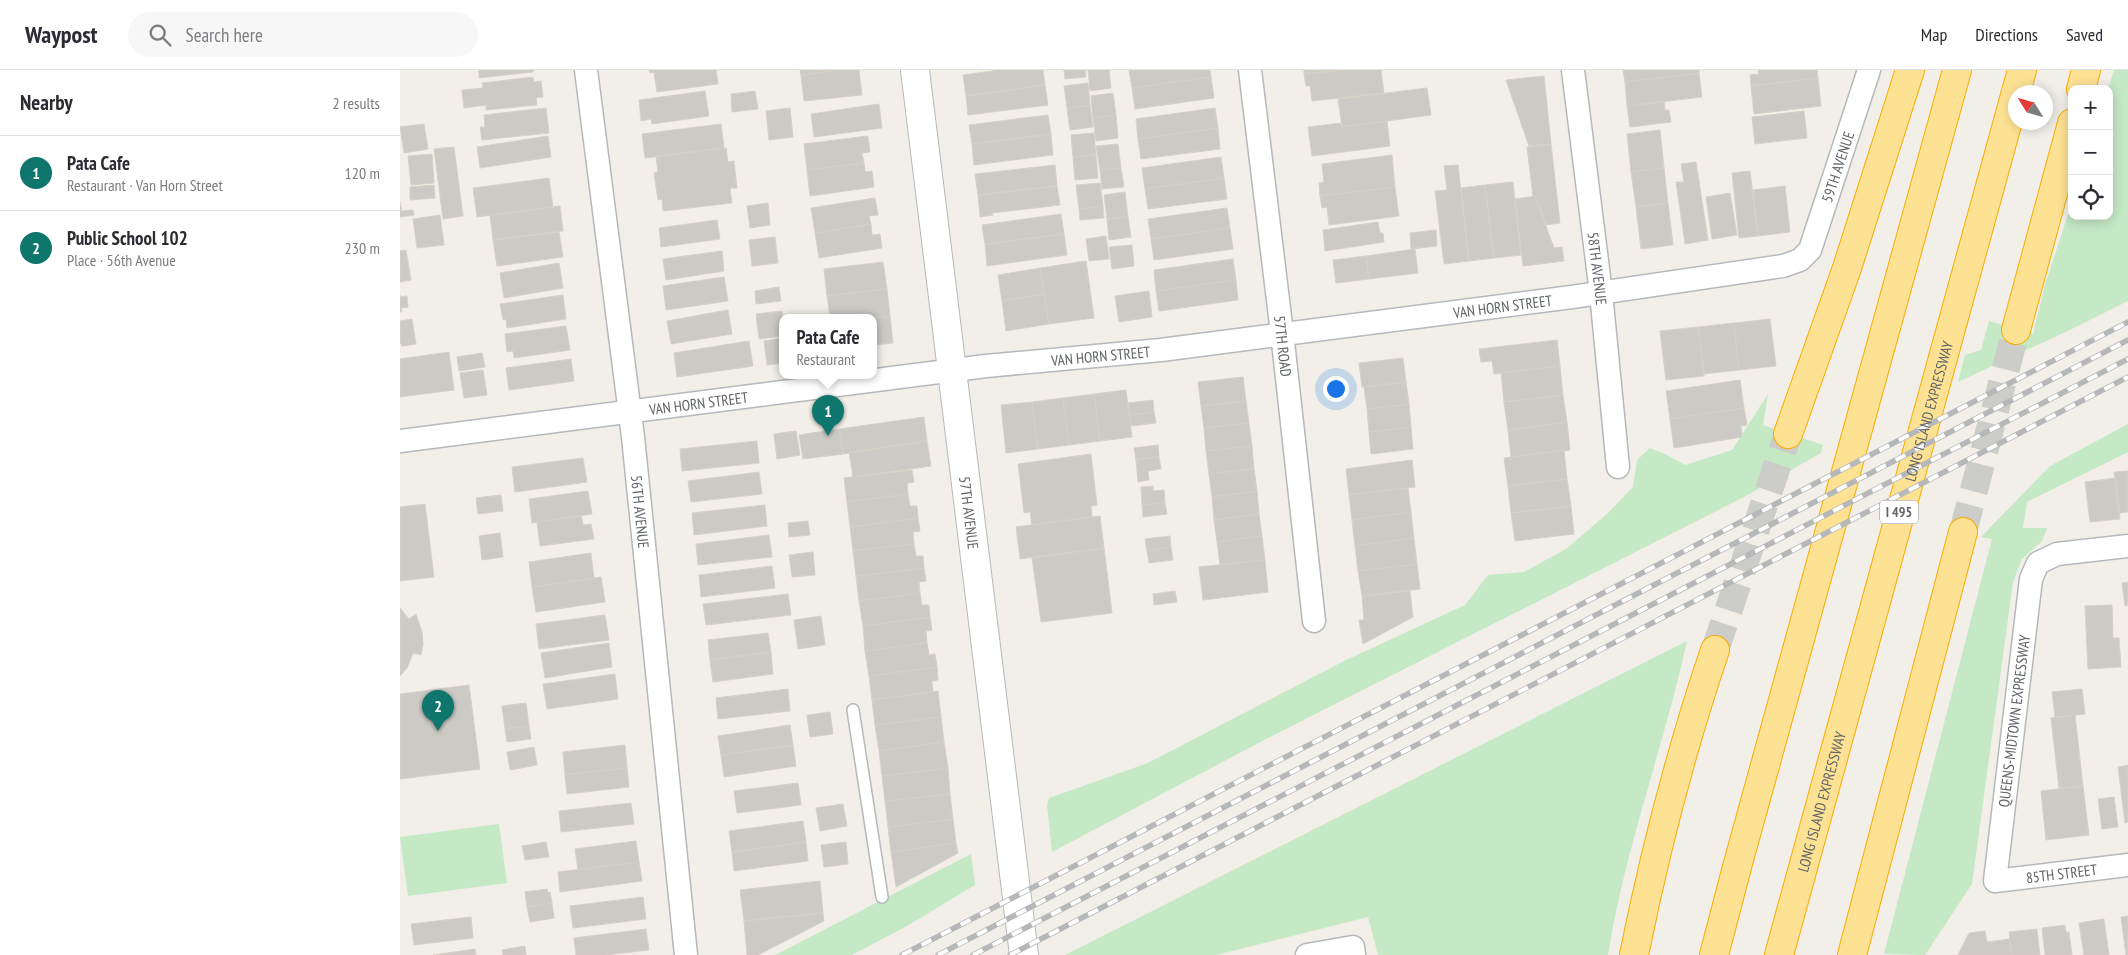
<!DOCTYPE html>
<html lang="en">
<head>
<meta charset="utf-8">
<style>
  :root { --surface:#fff; --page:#f7f7f7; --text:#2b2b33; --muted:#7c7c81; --line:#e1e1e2; --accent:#0f766e }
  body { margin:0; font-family:"PT Sans Narrow",sans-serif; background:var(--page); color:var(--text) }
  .controls { position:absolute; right:15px; top:15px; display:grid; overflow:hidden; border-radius:10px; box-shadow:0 2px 12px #0003 }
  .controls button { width:45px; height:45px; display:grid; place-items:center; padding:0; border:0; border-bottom:1px solid var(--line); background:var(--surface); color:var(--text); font:25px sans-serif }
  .compass { position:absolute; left:1608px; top:15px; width:45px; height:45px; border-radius:50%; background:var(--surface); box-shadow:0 2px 12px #0003; rotate:307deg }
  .you { position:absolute; left:935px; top:318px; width:18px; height:18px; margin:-12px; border:4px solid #fff; border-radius:50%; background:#1a73e8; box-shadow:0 0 0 8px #1a73e833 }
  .badge { display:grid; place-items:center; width:32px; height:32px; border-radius:50%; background:var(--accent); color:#fff; font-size:16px; font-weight:700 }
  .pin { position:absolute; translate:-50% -41px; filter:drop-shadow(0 1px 2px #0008) }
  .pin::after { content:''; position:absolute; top:26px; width:18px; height:15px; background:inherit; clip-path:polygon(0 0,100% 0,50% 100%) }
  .popup { position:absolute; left:379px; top:244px; width:98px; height:65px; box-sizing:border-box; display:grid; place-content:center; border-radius:10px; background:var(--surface); filter:drop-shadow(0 1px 4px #0005); font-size:16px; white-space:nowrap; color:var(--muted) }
  .popup b { font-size:19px; color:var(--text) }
  .popup::after { content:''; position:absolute; left:50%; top:100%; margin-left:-10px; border:10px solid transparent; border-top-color:var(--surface) }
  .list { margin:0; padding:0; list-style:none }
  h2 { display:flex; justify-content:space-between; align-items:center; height:65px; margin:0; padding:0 20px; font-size:21px }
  h2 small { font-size:16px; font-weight:400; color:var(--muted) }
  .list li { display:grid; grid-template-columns:32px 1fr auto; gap:15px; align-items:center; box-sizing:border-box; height:75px; padding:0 20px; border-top:1px solid var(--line) }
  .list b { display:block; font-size:19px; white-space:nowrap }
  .list p { margin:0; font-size:16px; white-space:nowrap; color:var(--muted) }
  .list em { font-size:16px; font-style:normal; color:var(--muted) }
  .icon { flex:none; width:28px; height:28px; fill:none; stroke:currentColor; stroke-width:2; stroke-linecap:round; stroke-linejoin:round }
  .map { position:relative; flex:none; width:1728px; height:885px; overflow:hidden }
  header { display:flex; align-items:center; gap:30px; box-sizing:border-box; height:70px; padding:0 25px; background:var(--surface); border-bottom:1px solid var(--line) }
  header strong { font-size:24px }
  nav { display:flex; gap:28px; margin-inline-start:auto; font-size:18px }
  .search { width:350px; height:45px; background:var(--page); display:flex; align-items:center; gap:12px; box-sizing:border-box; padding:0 18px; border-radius:28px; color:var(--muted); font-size:19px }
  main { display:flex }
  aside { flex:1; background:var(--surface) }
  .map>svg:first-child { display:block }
  .green { fill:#c5e8c5 }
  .building { fill:#cccac5; stroke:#d6d1c6 }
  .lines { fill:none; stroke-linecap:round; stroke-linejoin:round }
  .motorway-tunnel { stroke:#ccccc8; stroke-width:28; stroke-dasharray:28 14; stroke-linecap:butt }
  .service-casing { stroke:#b5b8bc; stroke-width:14 }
  .minor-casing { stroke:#b5b8bc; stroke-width:25 }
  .tertiary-casing { stroke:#b5b8bc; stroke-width:30 }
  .motorway-casing { stroke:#f9ab00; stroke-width:30 }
  .service { stroke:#fff; stroke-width:11 }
  .minor { stroke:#fff; stroke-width:22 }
  .tertiary { stroke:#fff; stroke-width:28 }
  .motorway { stroke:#fde293; stroke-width:28 }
  .rail-casing { stroke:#b6b7b8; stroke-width:5.5 }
  .rail { stroke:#fff; stroke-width:4; stroke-dasharray:11; stroke-linecap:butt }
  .labels { text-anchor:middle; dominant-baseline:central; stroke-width:4.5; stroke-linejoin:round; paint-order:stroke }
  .shield { fill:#fff; stroke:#8f9295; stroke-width:1 }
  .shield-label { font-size:14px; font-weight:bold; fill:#5f6368 }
  .street-label { font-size:15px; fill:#5f6368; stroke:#fff }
</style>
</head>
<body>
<header>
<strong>Waypost</strong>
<div class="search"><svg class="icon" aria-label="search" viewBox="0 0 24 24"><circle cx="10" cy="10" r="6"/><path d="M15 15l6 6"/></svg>Search here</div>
<nav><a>Map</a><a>Directions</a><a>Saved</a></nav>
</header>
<main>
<aside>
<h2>Nearby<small>2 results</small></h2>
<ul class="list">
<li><span class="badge">1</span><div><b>Pata Cafe</b><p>Restaurant · Van Horn Street</p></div><em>120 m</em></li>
<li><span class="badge">2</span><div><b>Public School 102</b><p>Place · 56th Avenue</p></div><em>230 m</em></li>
</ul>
</aside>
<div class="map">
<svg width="1728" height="885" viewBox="0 0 1728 885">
  <rect width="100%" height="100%" fill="#f1efe8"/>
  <path class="green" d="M1714 0H1728V231L1674 258 1558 312 1565 285 1581 280 1589 251 1633 264 1645 215 1672 132V146H1709V19H1708Z
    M1368 324 1363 355 1423 375 1421 383 1344 427 866 669 652 782 647 735 649 728 748 693 944 591 1065 535 1088 505 1124 502 1166 479 1208 443 1233 417 1237 390 1250 378 1267 385 1285 395 1332 380Z
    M1728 354V382L1627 432 1623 458H1647L1642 471 1622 489 1613 512 1572 814 1525 885 1484 884 1592 469 1581 467 1650 396Z
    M1287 571C1264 676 1225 778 1208 885H978L968 847 816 885H665Z
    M99 754 107 813 8 826 0 767Z
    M571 784 575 815 507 856 452 885H375Z"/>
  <path class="building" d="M79 0H133V2L79 8Z
    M249 0H316L318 14 257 22 254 2 250 3Z
    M400 0H437L401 5Z
    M437 0H459L462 25 404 31 401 5Z
    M599 0H643L645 15 566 26 563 5Z
    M664 0H685L686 7 665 9Z
    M688 0H709L711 18 690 21Z
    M729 0H810L811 7 732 18Z
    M904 0H943L904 4Z
    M943 0H981L984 23 912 31 910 15 906 16 904 4Z
    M1223 0H1299V3L1225 12Z
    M1358 0H1417L1418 8 1351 16 1350 5 1359 4Z
    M1299 3 1302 27 1227 36 1225 12Z
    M1144 6 1151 74 1129 76 1106 10Z
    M133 7 134 12 141 11 143 27 136 28 137 35 86 40V35L64 38 62 20 83 18 82 13Z
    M811 7 814 28 735 39 732 18Z
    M1418 8 1421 36 1354 44 1351 16Z
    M688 13 690 35 667 38 664 16Z
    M645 15 648 35 568 45 566 26Z
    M1027 18 1031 45 942 57 938 29Z
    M305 21 309 46 252 54 251 49 241 51 239 30Z
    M355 21 358 39 332 42 331 24Z
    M713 23 716 45 693 48 691 26Z
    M1264 32 1265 40H1269L1271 52 1230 57 1227 36Z
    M479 34 482 58 414 67 411 44Z
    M690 35 693 57 670 60 667 38Z
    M146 38 149 63 82 70 80 57H85L84 45Z
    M390 38 393 67 369 70 366 41Z
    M815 38 818 58 738 69 736 49Z
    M1404 41 1407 68 1355 74 1352 47Z
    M648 45 651 64 572 74 569 55Z
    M716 45 718 68 696 71 693 48Z
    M987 51 990 76 912 86 908 57 941 53 942 57Z
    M24 54 28 79 4 83 0 57Z
    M321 54 324 78 245 88 242 64Z
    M818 58 820 79 741 89 738 69Z
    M1260 60 1264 98 1231 102 1227 64Z
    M694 63 696 85 673 87 671 65Z
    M651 64 653 85 574 95 572 74Z
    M148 66 151 87 80 98 77 77Z
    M468 66 470 82 462 83 464 93 407 100 404 74Z
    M718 74 721 98 700 100 696 76Z
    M1151 74 1160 153 1146 155 1135 126H1133L1127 77Z
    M54 77 63 146 43 149 34 79Z
    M326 78 328 92 334 91 337 118H330L332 133 263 141 262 129 258 130 254 103 258 102 256 86Z
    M32 84 34 113 11 115 8 86Z
    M696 85 698 108 675 110 673 87Z
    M992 85 995 117 920 126 919 113 924 112 922 94Z
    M821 87 824 108 745 119 742 98Z
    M1296 92 1308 170 1285 174 1276 112H1284L1281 94Z
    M464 93 465 102 472 101 474 117 410 126 407 100Z
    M655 95 657 116 578 125 575 104Z
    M1058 95 1069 191 1044 194 1035 121 1047 120 1044 96Z
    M721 98 724 117 702 119 700 100Z
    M1264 98 1268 133 1236 137 1231 102Z
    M1350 101 1358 166 1339 168 1332 103Z
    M149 108 153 137 77 147 73 118Z
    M824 108 827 129 748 139 745 119Z
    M1113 112 1121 185 1094 188 1085 115Z
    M700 113 703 136 679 139 676 115Z
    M34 115 35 128 10 130V117Z
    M1085 115 1094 188 1069 191 1061 118Z
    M657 116 660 135 592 143 593 145 580 147 578 125Z
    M1385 116 1390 162 1358 166 1353 120Z
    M995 117 999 146 929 155 927 137 922 138 920 126Z
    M725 122 728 147 707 149 704 125Z
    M1330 123 1337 165 1312 169 1306 127Z
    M1135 126 1154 178 1162 177 1164 191 1123 196 1115 129Z
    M475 128 478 145 469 146 471 154 415 163 411 138Z
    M0 132 2 141 13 140 14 145 0 147Z
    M368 133 370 155 350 158 347 136Z
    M1268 133 1273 175 1241 179 1236 137Z
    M160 136 163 161 93 170 90 145Z
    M703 136 704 148 680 150 679 139Z
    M827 138 830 158 751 169 748 149Z
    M661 144 664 164 585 174 582 155Z
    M40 145 44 175 17 178 13 149Z
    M728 147 731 167 709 170 707 149Z
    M317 150 320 169 261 177 259 158Z
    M978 152 980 163H983L984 172 925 181 923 160Z
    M471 154 472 165 480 164 482 178 419 188 415 163Z
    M830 158 833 179 754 190 751 169Z
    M1036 160 1037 176 1011 179 1010 163Z
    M159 162 163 187 97 196 93 170Z
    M664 164 667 185 587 196 585 174Z
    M706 166 709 189 689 191 686 169Z
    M375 167 378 193 352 196 349 170Z
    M732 175 734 196 712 199 709 177Z
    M1015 179 1018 203 969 209 966 186Z
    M6 180 11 210 0 212V181Z
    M322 181 324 201 266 210 263 189Z
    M966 186 969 209 936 213 933 190Z
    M833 189 836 210 756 221 754 200Z
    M686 191 694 248 649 254 640 198Z
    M483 192 487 219 427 226 424 199Z
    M159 193 163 218 104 228 100 203Z
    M640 198 644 224 602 231 598 205Z
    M324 207 328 231 266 240 263 216Z
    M836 210 838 230 759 241 756 221Z
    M379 217 381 231 356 234 355 221Z
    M487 219 490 246 473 248 430 247 427 226Z
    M749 221 752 247 719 252 715 226Z
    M644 224 649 254 606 261 602 231Z
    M0 225V227L7 226 8 237 1 238 2 242H0Z
    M163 225 166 249 107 258 106 249 103 250 100 234Z
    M328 240 332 264 271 274 267 251Z
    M382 241 383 266 359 269 356 244Z
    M490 246 493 273 473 275V248Z
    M12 249 16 274 2 276 0 272V251Z
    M1370 249 1376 296 1339 300 1334 253Z
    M1334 253 1339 300 1304 304 1298 257Z
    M166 256 170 280 114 288 113 281 107 282 105 264Z
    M1298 257 1304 306 1266 310 1260 261Z
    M383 268V293L367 295 364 271Z
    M1157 270 1160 296 1094 304 1092 291 1081 292 1079 279Z
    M349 271 353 296 277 307 274 283Z
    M49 282 54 320 0 327V289Z
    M82 283 85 297 59 301 57 287Z
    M1003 288 1006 312 962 317 959 293Z
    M171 289 174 311 109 320 106 298Z
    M1160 296 1163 325 1104 332 1101 303Z
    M83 300 87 325 64 328 60 303Z
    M843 307 846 331 801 336 798 312Z
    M1340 310 1344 338 1270 349 1266 321Z
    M1006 312 1009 334 967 339 964 317Z
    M726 320 732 367 700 371 694 324Z
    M694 324 700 371 669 375 663 328Z
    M1163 325 1167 352 1108 360 1104 332Z
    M663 328 669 375 638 379 632 332Z
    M753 330 754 342 729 345 728 333Z
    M846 331 849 353 804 358 801 336Z
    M632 332 638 379 606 383 601 335Z
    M1009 334 1011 357 969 362 967 339Z
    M1344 338 1347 355 1341 356 1342 367 1274 378 1270 349Z
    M754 342 756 353 731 356 729 345Z
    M524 347 527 371 443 384 439 359Z
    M1167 352 1170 380 1111 387 1108 360Z
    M849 353 852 376 806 381 804 358Z
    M1011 357 1013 379 971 384 969 362Z
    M439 359 443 384 403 389 399 365Z
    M396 361 400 385 377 389 374 364Z
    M357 371 359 393 282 401 280 379Z
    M527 371 531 396 453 407 449 382Z
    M758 375 759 387 736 390 734 378Z
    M852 376 854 399 809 404 806 381Z
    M1164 380 1167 409 1108 416 1104 388Z
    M691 384 697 435 691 436 692 447 632 455 630 442 624 443 618 394Z
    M759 387 761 399 748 401 749 410 738 412 736 390Z
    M183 388 187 412 115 422 112 397Z
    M1012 390 1015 417 949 425 946 399Z
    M854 399 857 421 812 427 809 404Z
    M512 400 514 412 507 413 508 424 447 432 444 408Z
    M1728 401V442L1719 443 1714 402Z
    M359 402 362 424 291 432 288 411Z
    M1715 408 1720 449 1690 452 1685 412Z
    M1167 409 1171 436 1111 443 1108 416Z
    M753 416V421L764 420 765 433 742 435 741 417Z
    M1008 418 1011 442 952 450 949 425Z
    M188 421 192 444 132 453 129 429Z
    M857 421 859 444 814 450 812 427Z
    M508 424 510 436H517L518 448 450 457 447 432Z
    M101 425 103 441 78 444 76 428Z
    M765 433 767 444 743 447 742 435Z
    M25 434 34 507 0 511V437Z
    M365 435 367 456 294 465 292 443Z
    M1171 436 1174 464 1115 471 1111 443Z
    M1011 442 1014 468 955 476 952 450Z
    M859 444 862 466 817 472 814 450Z
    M181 446 183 455 191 454 194 469 140 476 137 452Z
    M700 446 704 478 620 489 616 457Z
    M518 448 520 461 513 462 514 474 453 481 450 457Z
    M408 451 410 465 389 467 388 453Z
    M100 463 103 487 82 490 79 466Z
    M369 465 372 487 298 495 296 474Z
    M770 466 771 477 747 481 745 469Z
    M862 466 865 490 820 495 817 472Z
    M1014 468 1017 494 958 501 955 476Z
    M514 474 516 486H523L524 498 456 506 453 481Z
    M771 477 773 490 749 493 747 481Z
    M704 478 712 543 641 552 632 488Z
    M413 482 415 505 392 507 389 485Z
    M191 483 194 509 132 517 129 492Z
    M865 490 868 522 803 530 799 497Z
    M1017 494 1020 519 962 526 958 501Z
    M372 496 375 518 301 527 299 505Z
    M524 498 526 511 519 512 520 523 459 531 456 506Z
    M201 507 205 532 136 542 132 517Z
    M1728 512V535L1725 536 1722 513Z
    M775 521 777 532 754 535 753 524Z
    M1010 521 1013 547 963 574 959 550H964L962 526Z
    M520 523 522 535H529L530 547 463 556 459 531Z
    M388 524 391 545 306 555 303 534Z
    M1712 535 1713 568H1719L1721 597 1688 599 1685 536Z
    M0 538 9 549 16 544 22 562 23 574 21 585 13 583 7 598 0 606Z
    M205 545 209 570 139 579 136 554Z
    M421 546 425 575 398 579 394 550Z
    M530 547 532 560 526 561 527 573 465 581 463 556Z
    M368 563 371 582 310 590 308 570Z
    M209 573 212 597 145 608 141 583Z
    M527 573 529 585 535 584 537 597 469 606 465 581Z
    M371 582 373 604 313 612 310 590Z
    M537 597 538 610 532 611 533 622 472 630 469 606Z
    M215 604 218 629 147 639 143 614Z
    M69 615 80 699 0 709V624Z
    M388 619 390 641 318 649 316 628Z
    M1682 619 1685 644 1655 647 1652 622Z
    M538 621 541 647 475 655 472 630Z
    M126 633 129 656 105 659 102 636Z
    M430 642 433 664 410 667 407 645Z
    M1675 645 1683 716 1659 718 1651 648Z
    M541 647 544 672 479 681 475 655Z
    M390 655 393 675 321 685 318 666Z
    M129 656 131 669 107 672 105 659Z
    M544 672 548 698 482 706 479 681Z
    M225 675 227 698 165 705 163 682Z
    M393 675 396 696 324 707 321 685Z
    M134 677 137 695 110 700 107 682Z
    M1728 695V752L1725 753 1718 697Z
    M227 698 229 717 167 724 165 705Z
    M548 698 550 724 485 731 482 706Z
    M398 713 401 735 337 743 334 721Z
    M1683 716 1689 765 1646 770 1641 721Z
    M550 724 553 749 488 757 485 731Z
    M1714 727 1718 757 1702 759 1698 729Z
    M231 733 234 754 161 762 159 741Z
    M443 734 447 756 420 761 416 738Z
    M553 749 556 773 491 782 488 757Z
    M403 751 406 772 332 782 329 761Z
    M236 771 239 792 178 800 175 779Z
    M146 772 149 787 125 790 122 776Z
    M406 772 408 791 334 801 332 782Z
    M446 772 448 794 424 797 421 775Z
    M556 773 558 783 496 817 491 782Z
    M239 792 242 811 160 822 158 802Z
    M420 811 423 843 344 851 340 820Z
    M147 819 148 823 150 822 152 833 127 837 125 822Z
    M243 827 246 849 173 858 170 836Z
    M152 833 154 848 130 852 127 837Z
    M423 843 424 851 358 885H347L344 851Z
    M1728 846V885H1726L1721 847Z
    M71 847 73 868 14 875 11 854Z
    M1704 849 1709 885H1684L1679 853Z
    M1665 855 1666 862H1669L1672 885H1645L1642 858Z
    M246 859 249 880 206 885H176L174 868Z
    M1637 859 1640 885H1612L1609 862Z
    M1585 861 1587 872 1610 869 1612 885H1558L1569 863Z
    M125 876 126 885H103L102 880Z
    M75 879 76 885H33Z"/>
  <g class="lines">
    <path class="motorway-tunnel" d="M1563 462 1616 260
      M1315 580 1388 364"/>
    <g class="service-casing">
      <path id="service" d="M453 640 482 827"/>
    </g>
    <g class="minor-casing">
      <g id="minor">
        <path id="s1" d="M186 0 233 367 286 885"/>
        <path id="s2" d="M850 0 882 263 914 551"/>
        <path id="s3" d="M1173 0 1201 223 1218 397"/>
        <path id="s4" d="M0 371 586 296 761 280 1172 227 1383 196 1400 190 1410 180 1469 0"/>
        <path id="s5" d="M1728 476 1657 484 1638 493 1631 509 1595 811 1728 795"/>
        <path d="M907 885 953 877 954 885"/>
      </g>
    </g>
    <g class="tertiary-casing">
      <g id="tertiary">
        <path id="s6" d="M515 0 624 885"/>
      </g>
    </g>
    <g class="motorway-casing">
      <g id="motorway">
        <path d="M1681 19 1686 0"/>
        <path d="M1616 260 1672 53"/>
        <path d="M1388 364 1447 198 1510 0"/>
        <path d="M1234 885C1255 781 1281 680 1315 580"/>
        <path d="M1314 885 1337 797 1557 0"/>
        <path id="s7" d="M1379 885 1622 0"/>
        <path d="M1452 885 1563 462"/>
      </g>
    </g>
    <use href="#service" class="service"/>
    <use href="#minor" class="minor"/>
    <use href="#tertiary" class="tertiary"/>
    <use href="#motorway" class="motorway"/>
    <g class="rail-casing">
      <path id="rail" d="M502 885 1728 252
        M538 885 1728 270
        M573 885 1728 289
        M610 885 1728 307"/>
    </g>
    <use href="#rail" class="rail"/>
  </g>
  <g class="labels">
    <rect class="shield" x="1480" y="430.5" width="38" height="23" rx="4"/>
    <g class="shield-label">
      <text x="1499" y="442">I 495</text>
    </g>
    <g class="street-label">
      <text stroke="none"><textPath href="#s4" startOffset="1514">59TH AVENUE</textPath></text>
      <text stroke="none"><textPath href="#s3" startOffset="200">58TH AVENUE</textPath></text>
      <text stroke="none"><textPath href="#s4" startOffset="1111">VAN HORN STREET</textPath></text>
      <text stroke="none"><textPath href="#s2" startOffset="278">57TH ROAD</textPath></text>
      <text stroke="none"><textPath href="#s4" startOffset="706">VAN HORN STREET</textPath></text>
      <text stroke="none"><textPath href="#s4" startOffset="301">VAN HORN STREET</textPath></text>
      <text stroke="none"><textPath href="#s7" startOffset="564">LONG ISLAND EXPRESSWAY</textPath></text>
      <text stroke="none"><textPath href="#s1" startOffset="445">56TH AVENUE</textPath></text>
      <text stroke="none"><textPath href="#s6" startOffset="446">57TH AVENUE</textPath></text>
      <text transform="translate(1614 651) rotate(-83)">QUEENS-MIDTOWN EXPRESSWAY</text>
      <text stroke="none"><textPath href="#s7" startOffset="159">LONG ISLAND EXPRESSWAY</textPath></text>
      <text stroke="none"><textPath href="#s5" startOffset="481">85TH STREET</textPath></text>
    </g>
  </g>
</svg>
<div class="controls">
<button>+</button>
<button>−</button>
<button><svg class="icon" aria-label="locate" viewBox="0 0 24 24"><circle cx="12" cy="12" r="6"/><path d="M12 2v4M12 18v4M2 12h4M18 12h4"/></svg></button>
</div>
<svg class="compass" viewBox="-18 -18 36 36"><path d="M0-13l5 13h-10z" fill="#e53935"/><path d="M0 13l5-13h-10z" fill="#7c7c81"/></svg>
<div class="you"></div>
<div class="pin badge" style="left:428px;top:366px">1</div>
<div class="popup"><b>Pata Cafe</b>Restaurant</div>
<div class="pin badge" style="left:38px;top:661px">2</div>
</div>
</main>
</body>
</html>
